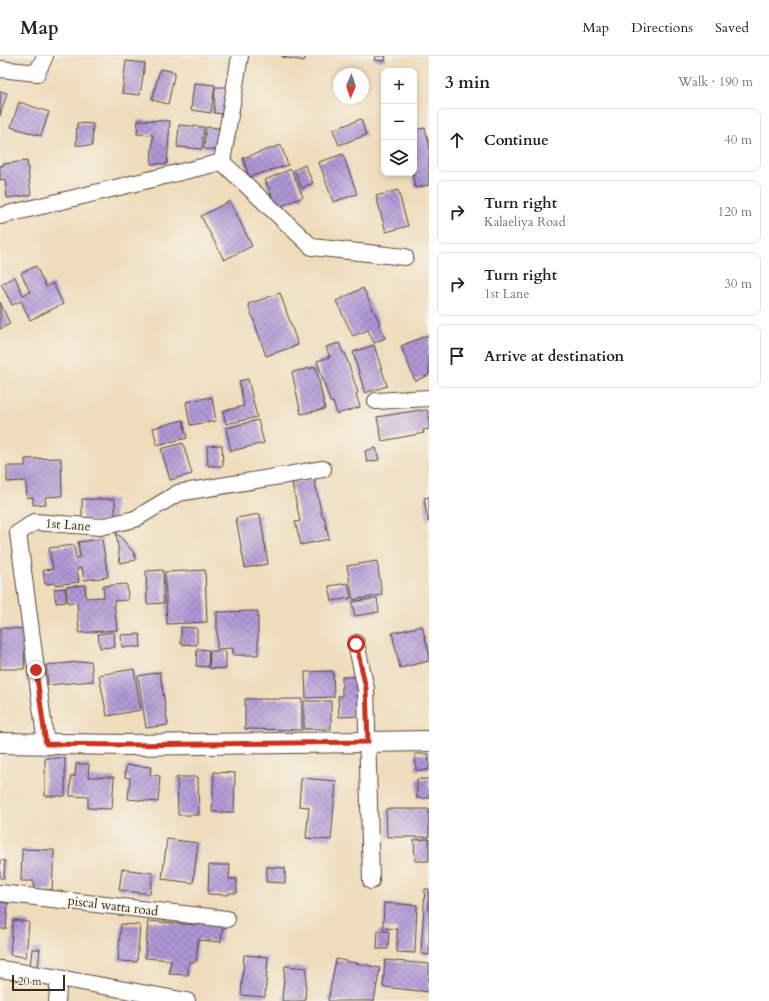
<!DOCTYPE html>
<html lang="en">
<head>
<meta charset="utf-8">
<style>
  :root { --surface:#fff; --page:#f2f2f2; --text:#202124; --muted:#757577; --line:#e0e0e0 }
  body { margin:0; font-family:Cardo,serif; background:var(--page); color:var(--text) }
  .controls { position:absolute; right:12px; top:12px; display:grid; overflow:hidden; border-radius:8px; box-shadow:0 2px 6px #0003 }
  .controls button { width:36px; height:36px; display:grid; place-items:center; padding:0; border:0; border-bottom:1px solid var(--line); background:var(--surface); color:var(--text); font:20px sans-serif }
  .compass { position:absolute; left:333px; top:12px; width:36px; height:36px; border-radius:50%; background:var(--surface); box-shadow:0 2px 6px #0003; rotate:182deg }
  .scale { position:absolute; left:12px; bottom:10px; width:53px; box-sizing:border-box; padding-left:4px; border:2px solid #3b2a1e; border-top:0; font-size:11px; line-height:14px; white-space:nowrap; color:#3b2a1e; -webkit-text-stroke:3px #f7f3e8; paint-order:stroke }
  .stop { position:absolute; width:12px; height:12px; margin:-9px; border:3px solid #c8321e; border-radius:50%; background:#fff }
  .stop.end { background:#c8321e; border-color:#fff; box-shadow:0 1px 4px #0008 }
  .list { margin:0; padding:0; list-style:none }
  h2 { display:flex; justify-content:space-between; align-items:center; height:52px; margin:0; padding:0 16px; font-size:17px }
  h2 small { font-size:13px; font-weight:400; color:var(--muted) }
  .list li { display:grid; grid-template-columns:26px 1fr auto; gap:12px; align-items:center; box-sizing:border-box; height:64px; margin:0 8px 8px; padding:0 8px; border:1px solid var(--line); border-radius:8px }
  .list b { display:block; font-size:15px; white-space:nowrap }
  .list p { margin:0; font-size:13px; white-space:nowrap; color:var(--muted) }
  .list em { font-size:13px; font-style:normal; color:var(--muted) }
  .icon { flex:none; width:22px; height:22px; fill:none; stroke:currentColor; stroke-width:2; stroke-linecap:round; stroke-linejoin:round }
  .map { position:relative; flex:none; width:429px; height:945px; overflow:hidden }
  header { display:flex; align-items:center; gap:24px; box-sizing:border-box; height:56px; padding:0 20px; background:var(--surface); border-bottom:1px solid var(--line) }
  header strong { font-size:19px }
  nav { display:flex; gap:22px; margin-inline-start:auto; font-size:14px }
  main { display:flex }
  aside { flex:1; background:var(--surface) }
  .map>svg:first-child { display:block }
  .building { fill:url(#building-cross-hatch) }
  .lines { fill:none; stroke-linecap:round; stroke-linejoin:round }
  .minor-casing { stroke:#564536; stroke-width:18 }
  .tertiary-casing { stroke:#564536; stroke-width:22 }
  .minor { stroke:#fff; stroke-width:16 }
  .tertiary { stroke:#fff; stroke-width:20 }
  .route { stroke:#c8321e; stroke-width:5 }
  .labels { text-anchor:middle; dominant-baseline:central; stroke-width:3; stroke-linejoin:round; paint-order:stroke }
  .street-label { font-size:13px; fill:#3b2a1e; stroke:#f7f3e8 }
</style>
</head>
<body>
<header>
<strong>Map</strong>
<nav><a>Map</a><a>Directions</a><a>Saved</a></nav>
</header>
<main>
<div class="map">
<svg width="429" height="945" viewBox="0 0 429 945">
  <defs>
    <pattern id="building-cross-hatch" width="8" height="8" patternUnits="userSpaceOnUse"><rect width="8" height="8" fill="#af97d7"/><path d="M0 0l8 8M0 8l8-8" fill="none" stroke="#907bae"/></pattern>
  </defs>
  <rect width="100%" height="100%" fill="#f7f3e8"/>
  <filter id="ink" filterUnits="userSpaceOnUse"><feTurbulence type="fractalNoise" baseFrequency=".025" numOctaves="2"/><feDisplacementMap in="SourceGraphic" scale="8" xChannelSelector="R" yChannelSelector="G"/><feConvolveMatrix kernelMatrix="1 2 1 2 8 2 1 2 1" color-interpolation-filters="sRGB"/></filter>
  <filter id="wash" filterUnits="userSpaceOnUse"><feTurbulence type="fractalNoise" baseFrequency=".012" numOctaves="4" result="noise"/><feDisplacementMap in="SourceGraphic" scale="16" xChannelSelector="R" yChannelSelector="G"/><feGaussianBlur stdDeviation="0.9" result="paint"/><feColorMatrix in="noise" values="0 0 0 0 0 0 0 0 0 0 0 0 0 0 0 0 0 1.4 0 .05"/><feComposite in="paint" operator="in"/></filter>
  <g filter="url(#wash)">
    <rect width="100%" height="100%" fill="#efdcbb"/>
    <g id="blocks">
      <path class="building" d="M282 0H306L304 5 282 1Z
        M375 0H386L385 5 374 4Z
        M126 5 145 7 140 39 122 37Z
        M160 13 175 16 168 48 152 44Z
        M194 27 215 29 211 57 191 54Z
        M215 31H226L224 58 214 57Z
        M0 35 7 37 0 60Z
        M19 46 49 56 41 80 11 71Z
        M361 63 366 79 339 89 333 74Z
        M138 64 170 65 167 108H151L153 79 137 78Z
        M77 67 93 68 92 90 76 89Z
        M179 69 204 71 202 93 177 91Z
        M206 71 219 72 217 94 204 93Z
        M425 72 429 88V129L415 132 412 117H414V74Z
        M281 89 288 109 249 121 243 102Z
        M343 98 357 138 333 146 319 106Z
        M27 105 31 139 7 142 5 123 0 124V110H3V108Z
        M305 109 313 127 302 132 294 114Z
        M291 113 303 141 277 152 265 124Z
        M398 134 408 170 386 176 376 140Z
        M230 145 252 190 224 204 201 160Z
        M36 210 46 231 53 227 63 248 30 264 21 245 12 249 1 228 15 221 23 239 30 236 21 217Z
        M363 232 380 268H378L385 282 374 287 368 274 353 280 336 245Z
        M280 237 298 289 266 300 248 248Z
        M0 246 10 268 0 273Z
        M428 279 429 282V319L415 325 401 290Z
        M339 287 343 297H345L358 337 356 338 360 351 337 358 333 346H330L317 305 330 301 326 291Z
        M374 289 387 330 365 337 353 296Z
        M316 311 325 353 301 358 292 316Z
        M248 323 257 361 226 368 223 355 244 350 239 325Z
        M212 341 216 365 190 369 186 346Z
        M420 354V355L427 354 429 360V373L423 374 424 377 382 385 377 361Z
        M183 364 187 382 157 389 153 372Z
        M258 364 264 387 231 395 226 372Z
        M183 387 192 418 170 424 161 393Z
        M222 389 223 410H208L207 390Z
        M376 392 379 404 367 406 365 395Z
        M61 402 62 440 45 441 46 448 33 449V441L27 442 26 425 7 426V410H25V403Z
        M314 422 322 460H324L329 483 301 489 295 466 300 465 292 427Z
        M429 441V466H428L424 442Z
        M82 443H115V465H82Z
        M260 458 268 508 245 512 236 462Z
        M116 476 134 497 136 504 120 507Z
        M102 483 108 521 84 524 82 512 77 513 79 526 55 529V527L45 528 43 514 53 513 49 492 74 489 76 502 80 501 78 486Z
        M377 505 382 539 353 544 347 510Z
        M163 514 164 547 147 548 146 515Z
        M205 514 207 566 167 568 165 516Z
        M348 527 351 542 332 545 329 530Z
        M127 528 128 544 114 545 117 574 79 577 77 546 68 547 66 531 85 529 86 542 104 541 103 530Z
        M65 532 66 546 56 547 54 533Z
        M377 542 379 556 355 560 352 546Z
        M258 555V599H233V592L217 593V556Z
        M422 570 429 597V605L400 612 392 577Z
        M181 571 197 572V589L181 588Z
        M0 572 26 573 24 613H0Z
        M114 576 115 591 100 592 98 578Z
        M140 578 141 591H122L121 579Z
        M197 593 209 594 208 611 196 610Z
        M210 595H226V613L209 612Z
        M91 605 93 625 48 629 46 609Z
        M134 613 141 654 107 660 99 619Z
        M333 615 334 641 306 642 305 616Z
        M160 616 168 669 146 672 138 620Z
        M342 621H358L361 660 339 661 338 640H342Z
        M245 643H302V674L245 673Z
        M304 645H331V673H304Z
        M415 698H429V714H416Z
        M45 702H65V740H45Z
        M76 708H89L88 721H114L112 753 88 752V741L70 740 71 720H75Z
        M126 709 151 711 150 719 160 720 158 746 128 743 130 722 125 721Z
        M214 716 235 717 234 756H212Z
        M177 721H198L199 759H178Z
        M301 722 336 725 331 784 306 782 309 751 299 750Z
        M417 723H429V742H417Z
        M386 753H429V781H387Z
        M167 783 198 787 193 827 162 823Z
        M429 783V805H415L414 784Z
        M22 793 54 794 52 834 34 833V825H21Z
        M0 804 5 805 4 822H0Z
        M209 809H230L229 823H237V837H229V839L208 838Z
        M267 811 285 812V827L266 826Z
        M122 813 153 817 150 838 119 834Z
        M425 833H429V899L421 898Z
        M0 846 8 847 6 873H0Z
        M384 847 417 849 415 897 397 896V873L383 872Z
        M13 864 29 866 26 901 10 899Z
        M148 865 195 869V865L223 867 221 886 198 884 196 906H189L188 919 169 918 171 904 145 902Z
        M121 868 140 869 137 906 118 905Z
        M378 875H389L388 893H377Z
        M32 893H40L38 913 30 912Z
        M244 899 268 901 265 941 241 939Z
        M336 903 380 912 374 945H328Z
        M385 904 429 908V936L383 931Z
        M285 910 307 912 305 945H282Z"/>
    </g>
  </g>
  <g filter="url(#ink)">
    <use href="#blocks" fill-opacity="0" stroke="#564536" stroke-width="1"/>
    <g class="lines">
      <g class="minor-casing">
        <path id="minor" d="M0 13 37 17 45 0
          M222 106 312 191 405 201
          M0 160 222 106 240 0
          M376 345 429 342
          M356 587 366 633 371 825
          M46 688 18 477 35 466 100 471 135 463 178 437 323 413
          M0 837 227 863
          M0 913 59 922 187 945
          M57 945 59 922"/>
      </g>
      <g class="tertiary-casing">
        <path id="tertiary" d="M0 687 125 689 368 686 429 685"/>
      </g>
      <use href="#minor" class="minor"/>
      <use href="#tertiary" class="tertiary"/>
    </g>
  </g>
  <g class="lines" filter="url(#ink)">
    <path class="route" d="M36 614 46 688 125 689 368 686 366 632 356 588"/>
  </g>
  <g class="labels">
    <g class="street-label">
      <text transform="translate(68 469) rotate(4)">1st Lane</text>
      <text transform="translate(113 850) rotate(7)">piscal watta road</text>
    </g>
  </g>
</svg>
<div class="controls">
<button>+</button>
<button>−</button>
<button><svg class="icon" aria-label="layers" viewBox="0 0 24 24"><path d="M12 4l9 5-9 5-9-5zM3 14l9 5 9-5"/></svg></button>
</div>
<svg class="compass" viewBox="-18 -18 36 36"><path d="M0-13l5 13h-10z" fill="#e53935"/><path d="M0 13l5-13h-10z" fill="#757577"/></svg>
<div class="scale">20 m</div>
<div class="stop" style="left:356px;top:588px"></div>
<div class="stop end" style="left:36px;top:614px"></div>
</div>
<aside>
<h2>3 min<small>Walk · 190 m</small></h2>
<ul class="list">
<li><svg class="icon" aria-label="ahead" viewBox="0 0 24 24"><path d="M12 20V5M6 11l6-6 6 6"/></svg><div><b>Continue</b></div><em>40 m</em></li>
<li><svg class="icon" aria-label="right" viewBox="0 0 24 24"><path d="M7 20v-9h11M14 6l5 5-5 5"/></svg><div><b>Turn right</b><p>Kalaeliya Road</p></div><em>120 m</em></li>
<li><svg class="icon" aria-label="right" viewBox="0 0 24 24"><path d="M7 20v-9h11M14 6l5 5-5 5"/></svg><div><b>Turn right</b><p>1st Lane</p></div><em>30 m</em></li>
<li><svg class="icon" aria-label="arrive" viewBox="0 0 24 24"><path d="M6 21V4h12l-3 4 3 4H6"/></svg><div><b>Arrive at destination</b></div></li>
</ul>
</aside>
</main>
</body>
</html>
